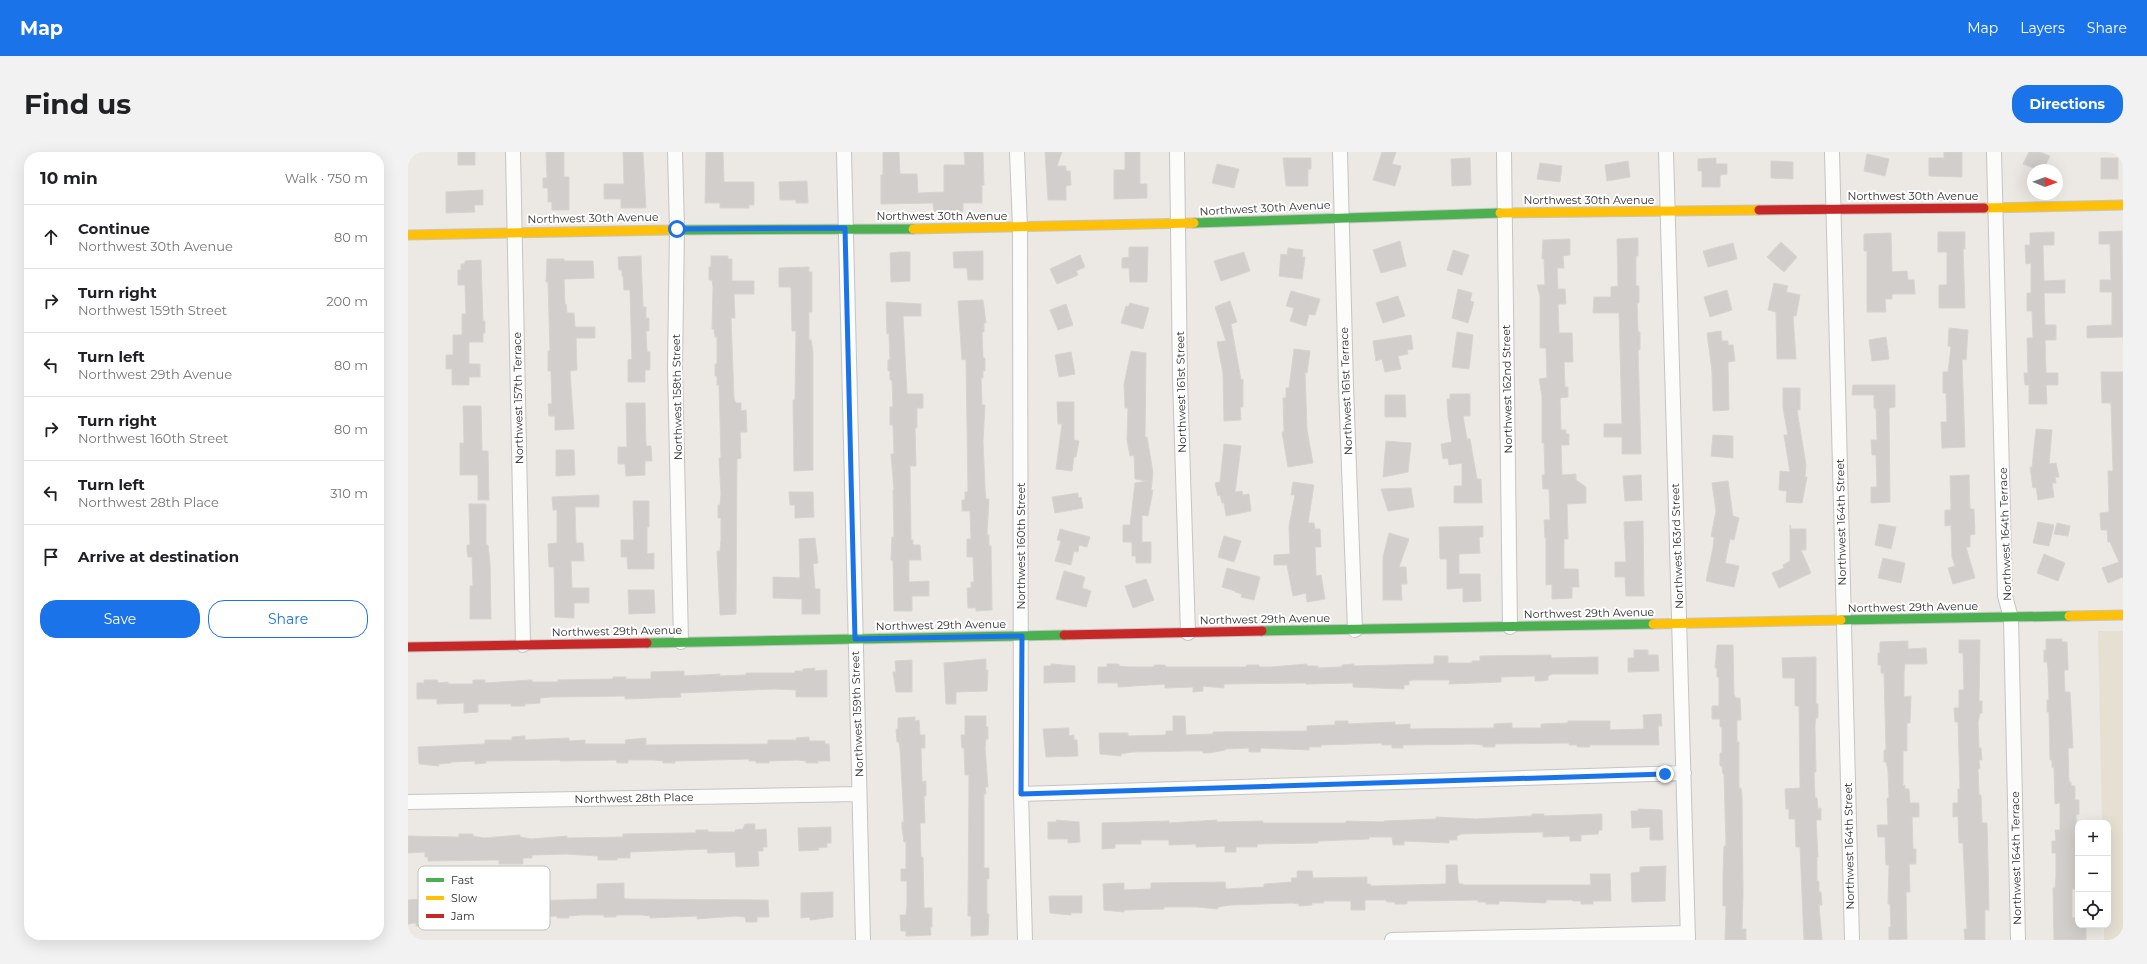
<!DOCTYPE html>
<html lang="en">
<head>
<meta charset="utf-8">
<style>
  :root { --surface:#fff; --page:#f2f2f2; --text:#202124; --muted:#757577; --line:#e0e0e0; --accent:#1a73e8 }
  body { margin:0; font-family:Montserrat,sans-serif; background:var(--page); color:var(--text) }
  .controls { position:absolute; right:12px; bottom:12px; display:grid; overflow:hidden; border-radius:8px; box-shadow:0 4px 16px #0002 }
  .controls button { width:36px; height:36px; display:grid; place-items:center; padding:0; border:0; border-bottom:1px solid var(--line); background:var(--surface); color:var(--text); font:20px sans-serif }
  .compass { position:absolute; left:1619px; top:12px; width:36px; height:36px; border-radius:50%; background:var(--surface); box-shadow:0 4px 16px #0002; rotate:91deg }
  .stop { position:absolute; width:12px; height:12px; margin:-9px; border:3px solid #1a73e8; border-radius:50%; background:#fff }
  .stop.end { background:#1a73e8; border-color:#fff; box-shadow:0 1px 4px #0008 }
  .list { margin:0; padding:0; list-style:none }
  h2 { display:flex; justify-content:space-between; align-items:center; height:52px; margin:0; padding:0 16px; font-size:17px }
  h2 small { font-size:13px; font-weight:400; color:var(--muted) }
  .list li { display:grid; grid-template-columns:26px 1fr auto; gap:12px; align-items:center; box-sizing:border-box; height:64px; padding:0 16px; border-top:1px solid var(--line) }
  .list b { display:block; font-size:15px; white-space:nowrap }
  .list p { margin:0; font-size:13px; white-space:nowrap; color:var(--muted) }
  .list em { font-size:13px; font-style:normal; color:var(--muted) }
  .actions { display:flex; gap:8px; padding:12px 16px }
  .actions a { flex:1; padding:9px 0; border:1px solid var(--accent); border-radius:16px; text-align:center; font-size:14px; color:var(--accent) }
  .actions .main { background:var(--accent); color:#fff }
  .icon { flex:none; width:22px; height:22px; fill:none; stroke:currentColor; stroke-width:2; stroke-linecap:round; stroke-linejoin:round }
  .map { position:relative; flex:none; width:1715px; height:788px; overflow:hidden; border-radius:16px }
  header { display:flex; align-items:center; gap:24px; box-sizing:border-box; height:56px; padding:0 20px; background:var(--accent); color:#fff }
  header strong { font-size:19px }
  nav { display:flex; gap:22px; margin-inline-start:auto; font-size:14px }
  .intro { display:flex; align-items:center; justify-content:space-between; box-sizing:border-box; height:96px; padding:0 24px }
  h1 { margin:0; font-size:28px }
  .button { padding:10px 18px; border-radius:16px; background:var(--accent); color:#fff; font-size:14px; font-weight:700 }
  main { display:flex; gap:24px; padding:0 24px }
  aside { flex:1; background:var(--surface); border-radius:16px; box-shadow:0 4px 16px #0002 }
  .map>svg:first-child { display:block }
  .education { fill:#e6e0d3 }
  .building { fill:#d1cecb; stroke:#d7d4d0 }
  .lines { fill:none; stroke-linecap:round; stroke-linejoin:round }
  .street-casing { stroke:#c5c4c5; stroke-width:16 }
  .fast-casing { stroke:#c5c4c5; stroke-width:11 }
  .slow-casing { stroke:#c5c4c5; stroke-width:11 }
  .jam-casing { stroke:#c5c4c5; stroke-width:11 }
  .street { stroke:#fcfcfb; stroke-width:14 }
  .fast { stroke:#4caf50; stroke-width:9 }
  .slow { stroke:#ffc107; stroke-width:9 }
  .jam { stroke:#c62828; stroke-width:9 }
  .route { stroke:#1a73e8; stroke-width:5 }
  .labels { text-anchor:middle; dominant-baseline:central; stroke-width:4; stroke-linejoin:round; paint-order:stroke }
  .street-label { font-size:11px; fill:#2e2e2e; stroke:#fff }
  .key { fill:#fff; stroke:#c0c0c0; stroke-width:1 }
  .key-label { font-size:11px; fill:#2e2e2e }
</style>
</head>
<body>
<header>
<strong>Map</strong>
<nav><a>Map</a><a>Layers</a><a>Share</a></nav>
</header>
<div class="intro"><h1>Find us</h1><a class="button">Directions</a></div>
<main>
<aside>
<h2>10 min<small>Walk · 750 m</small></h2>
<ul class="list">
<li><svg class="icon" aria-label="ahead" viewBox="0 0 24 24"><path d="M12 20V5M6 11l6-6 6 6"/></svg><div><b>Continue</b><p>Northwest 30th Avenue</p></div><em>80 m</em></li>
<li><svg class="icon" aria-label="right" viewBox="0 0 24 24"><path d="M7 20v-9h11M14 6l5 5-5 5"/></svg><div><b>Turn right</b><p>Northwest 159th Street</p></div><em>200 m</em></li>
<li><svg class="icon" aria-label="left" viewBox="0 0 24 24"><path d="M17 20v-9H6M10 6l-5 5 5 5"/></svg><div><b>Turn left</b><p>Northwest 29th Avenue</p></div><em>80 m</em></li>
<li><svg class="icon" aria-label="right" viewBox="0 0 24 24"><path d="M7 20v-9h11M14 6l5 5-5 5"/></svg><div><b>Turn right</b><p>Northwest 160th Street</p></div><em>80 m</em></li>
<li><svg class="icon" aria-label="left" viewBox="0 0 24 24"><path d="M17 20v-9H6M10 6l-5 5 5 5"/></svg><div><b>Turn left</b><p>Northwest 28th Place</p></div><em>310 m</em></li>
<li><svg class="icon" aria-label="arrive" viewBox="0 0 24 24"><path d="M6 21V4h12l-3 4 3 4H6"/></svg><div><b>Arrive at destination</b></div></li>
</ul>
<div class="actions"><a class="main">Save</a><a>Share</a></div>
</aside>
<div class="map">
<svg width="1715" height="788" viewBox="0 0 1715 788">
  <rect width="100%" height="100%" fill="#ece8e4"/>
  <path class="education" d="M1690 479H1715V788H1696V773H1700V671H1694Z"/>
  <path class="building" d="M50 0H67V13H50Z
    M138 0H156V25H161V58H144V50H140V36H135V26H139Z
    M215 0H235L238 56H213V47H196V32H216Z
    M298 0H315L316 30H346V53H341V56H312V51H297Z
    M475 0H491L492 22H509L510 41 536 40V13H557L556 0H575L576 33H574V51H555V60H526L525 51 473 52V23H475Z
    M637 0H654L649 14H658V19H662L663 33 658 34V48H640Z
    M717 0H732V32H739V46L706 47V18H717Z
    M974 0H988L984 12 993 14 987 34 965 28Z
    M1536 0H1554V25L1521 24V6H1536Z
    M1621 0H1632L1642 4 1635 18H1631L1615 12Z
    M1459 2 1481 7 1477 24 1456 19Z
    M875 6H903V17H900V34H878Z
    M1062 6 1063 33 1044 34 1043 7Z
    M1308 6V12H1319V22L1312 23V35H1294V19H1290V7Z
    M1693 6H1710V27H1693Z
    M1220 9 1222 25 1199 29 1197 13Z
    M1363 9 1385 10V27L1363 26Z
    M1132 11 1154 14 1152 30 1129 27Z
    M809 12 831 17 826 36 804 31Z
    M399 29 400 51H388V48H372L371 30Z
    M75 38V53H66L67 60 38 61V40Z
    M1714 79 1715 185 1679 186V174L1704 173V140H1692V128H1703L1702 92H1691V80Z
    M1530 80H1557V97L1555 96 1557 156H1531V133H1539V100H1530Z
    M1646 80V93H1635L1636 129 1657 128V141H1636L1637 173H1648V188H1637L1638 221H1650V233H1638L1639 252H1621V233H1617L1616 221H1620L1619 186H1625L1624 159H1619V141H1623V111L1618 112 1617 93H1622V81Z
    M1483 81 1484 120 1499 119 1500 128H1506L1507 142H1484V147H1477L1478 160H1459V99H1456V82Z
    M1230 86V104H1228V134H1231V151H1229L1230 180H1232V198H1230L1233 302H1214V285H1196V272H1214L1211 161H1185L1186 145H1203V135L1210 134 1209 87Z
    M1162 87V103L1155 104 1156 116H1149L1150 137H1157L1158 152H1150L1151 181H1164L1165 210H1156L1157 235H1160V245L1152 246 1153 278H1158V282H1161V293H1153L1154 323 1168 322V328L1178 335V351L1159 352 1160 387H1156V417H1170L1171 435H1164V446L1144 447V432L1138 433V386H1137L1136 368H1142L1141 337H1135L1134 323H1137L1136 291H1134V244L1131 227 1139 226 1138 196H1132V144L1129 133H1137L1136 107H1134L1135 88Z
    M992 89 998 114 973 121 965 98Z
    M1373 90 1389 105 1376 120 1359 105Z
    M1325 91 1329 107 1300 115 1295 99Z
    M721 95H740L739 130H722L721 116H714V106L721 105Z
    M880 96 895 98 894 105H897L894 127 871 124 873 102 879 103Z
    M1045 98 1061 103 1054 123 1039 118Z
    M575 99V128H560L559 116H546L545 100Z
    M492 100H502V129L483 130 482 101Z
    M836 100 842 119 813 129 806 109Z
    M672 103 677 115 668 119 670 123 649 132 642 117Z
    M233 104 235 155H238V166H241V179H238L239 200H242V218H237V230H220V208L224 207 222 138H216L215 124H214V118H211L210 105Z
    M303 104H320V107H324V129H346V142H326L327 166H323L326 247 328 251H333V259L338 258 339 280H332L333 306 329 307 328 462 312 463 309 399H312L313 388V366H310V353H312L313 342 311 306H313L311 233H309V224H307V212H309V185H307L306 177H304L305 135 304 128H301V115H303Z
    M139 107H156V109H185L186 126 156 127 157 153 158 152 159 161H166L167 175H187V186H168L169 218 162 219 166 277 147 278V264H141L140 252H144L143 219H140V199H142L140 130H138Z
    M73 108 75 169H77V181H75V190H61V212H72V225H61V233H44V217H38V203H45V183H54V162H58L57 133H50V118H53V112H57V109Z
    M401 115V120H404V160H401V188H403L405 200V318L386 319 385 248H387L388 179H384L383 135H371V116Z
    M1366 131 1380 134 1378 140 1392 143 1388 164H1385L1388 207H1369L1368 160 1360 158Z
    M1050 137 1064 141 1062 149 1066 150 1060 171 1044 166Z
    M1319 138 1324 158 1302 165 1296 145Z
    M883 139 912 147 907 163 901 162 898 174 882 169 886 156 878 154Z
    M990 144 997 164 975 171 968 151Z
    M575 148 578 171H576V180H574L575 206H577V219H575V226H573L574 253H577L575 289 577 336 578 347H581L579 383H581V394H583L584 458 568 459V456H560L559 436H563V430H566L565 405H559V387H563L562 359H554V348H557V340H560L558 207 554 208 550 149Z
    M822 149 829 170 823 172 833 228 835 227V255H832L833 268 816 269 815 221 809 190 818 189 807 155Z
    M478 150 513 152V164H495L499 242H515V256H509V276H507L508 314H502L503 388H505V393H512L513 408H501V430L521 429V444H504V459H486L485 408H483L484 385H486L485 338H486L483 302H486L485 273H482V255H485L484 228H482V219H480V208H482L481 181 479 182Z
    M722 151 741 156 735 177 713 171 718 154 720 155Z
    M658 152 665 173 650 178 642 158Z
    M1541 176 1560 178 1558 208 1554 207 1557 295 1534 296 1533 270H1539L1538 241H1535V220H1540L1543 195 1540 194Z
    M1313 179 1314 189H1320V193H1325L1327 209 1320 210 1321 258 1305 259 1304 219 1299 181Z
    M1049 180 1065 183 1061 217 1044 215Z
    M1003 183 1005 197 999 198 1000 202 990 204 993 217 977 220 974 207 968 209 965 189Z
    M1478 185 1481 207 1464 209 1461 188Z
    M886 197 902 199 899 221 897 220 899 278 905 311 880 315 874 280H876L875 246H878V236H881Z
    M723 199 738 201 737 285H739L745 321 743 338H745L740 364 734 363V390H743V411H728V404H724V390H715V373H722L727 331 739 329 727 327 726 303 722 304 719 288 720 256H717L716 232Z
    M663 200 667 222 651 225 647 203Z
    M1693 220H1715V425L1700 431 1694 416 1711 410 1702 390H1700L1699 378H1693L1692 361 1701 360 1700 319H1705L1703 251H1694Z
    M1445 233H1487V255L1481 256 1482 350 1463 351V335H1469L1468 303H1464L1463 288H1469L1468 256H1466V243H1444Z
    M1375 236H1392V258H1389L1398 313 1397 325H1399L1394 351 1378 350 1379 339 1371 338 1372 319 1382 320 1376 283H1380L1375 256Z
    M1042 242H1062V264H1055L1059 287H1062L1069 327H1073L1074 351H1046V334H1054V311L1041 313 1040 306 1035 307 1033 292 1044 290 1040 264 1039 247H1042Z
    M977 243H997L998 265H977Z
    M649 250H666V288L671 289 668 305H666L664 319 648 317 654 272H650Z
    M218 251H237L238 294H243L244 309H237V323L218 324 217 312H210V295H219Z
    M55 254H73L74 299H80L81 348H70V323H52V291H56Z
    M1628 277 1644 278 1641 312 1648 311 1651 325H1647L1648 331H1644L1646 345 1630 348 1628 335 1625 336 1622 315H1624Z
    M1305 283 1325 284V306L1303 304Z
    M978 289 1003 291 1000 320 975 325Z
    M816 292 833 294 827 340 834 339 835 343 841 342 843 359 818 364 816 351H814L812 343 810 344 807 331 812 330Z
    M148 298H166L167 323 148 324Z
    M1233 323 1234 348 1217 349 1215 324Z
    M1561 323 1562 357H1566L1567 382 1562 383V395H1558L1567 426 1545 432 1540 416 1547 414 1544 405 1543 373 1537 374V358H1543L1542 324Z
    M1320 329 1325 364 1331 366 1326 388 1322 387 1317 411 1331 414 1326 435 1298 429 1305 396 1306 385 1303 384 1308 359 1304 331Z
    M885 330 906 333 900 371H906L907 377H912L913 395H907L908 424 913 423 917 447 899 450 898 441 885 444 879 413H866V403L882 402 881 374 887 343H883Z
    M1003 336 1006 355 980 359 973 337Z
    M381 340H405L406 365 387 366V353H382Z
    M670 341V346L673 345 675 356 647 361 644 345Z
    M191 343V355H167L168 391H175L176 409H163L164 436H181V451H166V466L147 465 146 415H141L140 392 149 391V358H145L144 345Z
    M225 349H241V375H239V402L246 401V417H220L219 405H213V388H226Z
    M61 352H78V393H80L82 411 83 467H62V434H65L64 405H60L59 400V393H62Z
    M1235 369 1236 444H1218L1217 425H1207V410H1218L1216 370Z
    M1630 370 1646 373 1641 394 1625 391Z
    M1649 371 1662 374 1660 384 1646 382Z
    M1471 372 1488 375 1483 397 1467 393Z
    M1382 373 1383 377H1398V398H1393L1403 421 1371 436 1364 421 1376 416 1375 413 1382 409Z
    M1075 374V385H1071L1072 401 1051 402V422H1072L1073 449 1055 450V436L1039 437V407H1032L1031 375Z
    M652 377 682 385 679 395 671 393 670 400 666 399 663 413 647 409 653 389 649 388Z
    M981 381 1001 387 991 415H998L999 432H993L994 448H975V405Z
    M816 384 833 389 826 410 810 405Z
    M407 386 410 411 405 412 407 437H412V462H394V447L365 446V425L392 426 391 387Z
    M1636 402 1657 411 1650 429 1629 421Z
    M1475 406 1497 411 1493 431 1470 426Z
    M819 416 852 425 846 448 833 445 834 442 827 440V439L814 435Z
    M656 419 677 425 674 436 683 439 678 455 648 447Z
    M738 427 746 448 725 456 717 434Z
    M220 438H246L247 461 221 462Z
    M1638 487H1654V490H1659L1660 518H1656L1657 540H1662L1665 596H1660L1661 630H1663V634H1667V648H1671V662L1668 663 1670 709H1668V737H1664V766L1670 765V773H1678V788H1646L1645 736H1647L1648 725V701H1644V689H1648L1647 678H1652V651L1647 652 1646 615 1644 616V608H1642L1641 560H1639V548H1641L1640 518 1639 510H1636V498H1638Z
    M1551 488H1572L1571 549H1574V561H1572L1570 570 1571 596H1573L1574 608H1571L1572 616 1570 617 1571 643H1573L1574 671H1579L1580 711 1581 758H1577V788H1557L1556 777H1559L1555 691H1551L1550 664 1545 665V651H1550V637H1552L1550 570H1547L1546 556H1551V538H1556L1555 501H1551Z
    M1500 489V497L1518 496 1519 512H1497L1496 521V545L1503 544 1502 571H1499V599H1495V634L1497 633V637H1501L1502 651H1511V665H1504L1505 697H1508V712H1501L1502 740H1498L1499 787 1481 788V775H1483L1482 752H1480L1481 713H1478L1477 685H1470L1469 673H1480L1479 646H1481L1480 618 1478 610H1476V598H1478L1476 521H1473V513H1470V501H1472V490Z
    M1309 493H1325L1326 543 1328 546H1332L1333 568H1329V590H1331V636H1333L1334 645 1335 742 1334 777H1338V788H1317L1318 754H1315V723L1316 694H1318L1316 622H1315L1314 614H1312V601H1314V575H1312V567H1304V554H1311V525H1309V516H1307Z
    M1226 498H1240V503H1250L1251 519 1220 520V506H1226Z
    M1143 503V506L1190 505V522H1144L1140 524V528L1134 529H1127V524L1093 525V530L1041 532 1042 528H1005L1001 529V533H996V537L945 535V531L898 532V531L816 532V536L795 534V539L785 540V535L757 536V532L710 535V531H690V515H699V512H711V514L722 515H746V513H757L758 515H838L839 513H851V515H863L899 512V514H910V516L934 515V513L946 512V514L1026 512V504H1040V511H1064V509H1072V504Z
    M1408 505V552H1410V566H1408L1407 573 1408 620H1406L1407 646H1409L1410 657 1413 656V668H1408L1410 705H1409V729H1411V740H1413L1414 753H1411L1414 788H1396L1392 695H1388L1387 667H1381V657H1378L1377 637 1392 636 1391 554H1387V526H1375L1374 506Z
    M578 507V518H580L579 539 548 540V552H538L536 511Z
    M504 508V540H488L485 520H488L487 509Z
    M643 512 667 514V530L636 531V514H643Z
    M407 516V519L419 518V545H388V538L367 537 272 541 273 545 217 547V544L143 545 132 546V551L117 552V554H103V552H70V560L56 561V551L29 552V547H9V531H16V528H29L30 531 40 530V532H65V528H77V531L124 528V530H150V528L205 527V525H218V527H243V520L276 519V524L312 522V524L338 523V521H387V519H395V517Z
    M1253 562 1254 574H1250L1251 593H1181L1182 595H1169V593H1161V591L1087 592V595H1075V593L1066 592 995 593V596H984V593H974V591L913 593V595H901V598L853 596 852 600H841V596L817 597V598L801 601H795V599H776L724 600 713 602V604L692 602 691 581H720V584L758 583V579H765V564H777L778 583 805 582V580L899 579V574L927 573V569H940V572L987 570V573L1002 572V577L1086 576V572L1104 571V576H1133V572L1160 571V569H1202V578L1236 577 1235 563Z
    M557 564H578V575H580V587H578L577 596 580 635H577L578 642H576V716H581V727H579V762H581L580 783 563 784V764H560L561 623H557L556 596H554L553 583H557Z
    M507 565V569L511 568 512 583H517V596H513L514 630 518 629V644H516L517 671H512L513 705H515L516 756H524V775H522L523 783 498 784V779H493L492 763H498L499 753V729H493V717H498V690H496L494 676V670H496L492 597 491 590H489L488 577H490V566Z
    M661 576V584L666 583V588H669L670 604 638 605 635 577Z
    M117 584V588L161 586V589L177 588V592H218L217 588 238 586V593L360 592V588H389L388 586 401 585V589H417V592H421L422 609H410V611H398V609L389 608 361 609V611H348V609H341V607L267 609V611H255V609L246 608H220V611H209L208 608 152 609V608L78 609V611L67 612V609L43 610V611L31 612V614L11 612 10 595 77 592V588H104V585Z
    M1230 657 1254 658 1255 688H1242V675L1224 676 1223 659H1230Z
    M1124 662H1136V664L1194 662V678H1191L1190 682 1173 683V689H1162V684L1135 685V680L1053 682 1049 684V688H1041V691L996 689V693H985L984 685H961V687L910 689V691L849 692V695H828V700H817V694L788 695V692L761 693V688H733V692H707V696L694 697V671L761 669V671L809 668 808 670 855 669V671H938V669L976 670V669L1028 667V665L1068 667 1124 664Z
    M648 668 671 670 672 690 660 691V687H640V670H649Z
    M337 672H347V678L358 677 359 695H355V699H350L351 714 328 715 327 700 300 701 299 697 222 700V706H209V708H190V704L158 702 124 703V706H115V712H91V708L20 709V705H17V700L0 701V684L51 685V682H65V684L76 686 112 683V685L123 687 159 684V686L215 685V682L279 681H288V678H300V680H327V678L335 677Z
    M423 675V691H419V695L410 696 411 698 391 699 390 676Z
    M1038 713H1049L1050 728 1051 732H1055V733H1183L1182 722H1202L1203 749H1185V752H1173V749H1165L1164 748H1138V751L1091 749V752H1078V750H1070V748L999 749V752H987V750H979L978 748H957V758H943V749H915L916 751H904V753L891 754V752L884 751 822 753 810 755V757L789 755H756V757L716 758V760L696 758 695 732 716 731V738L743 737V731L817 730 818 737 856 735V732L884 730 883 726H889V719H904L905 726 959 725V732H962L963 734 1038 732Z
    M1258 714 1257 749 1224 750 1223 721 1232 720V715Z
    M216 731V746L218 747 360 748 361 765H349V770H338L337 765 328 764 289 767V764L242 766V764L234 763H208V765H196V763H172L161 764V766H149V764L125 765 114 766V769H101L100 766 31 769V771H23V776H13V774H8V771L0 772V748L12 747V743H22L23 751 45 750V744H69V748H78V750L189 747V732Z
    M425 740V765L402 768V765L393 766V741Z
    M641 744H674V761H663V763L642 761Z"/>
  <g class="lines">
    <g class="street-casing">
      <path id="street" d="M105 0 115 493
        M267 0 269 77 267 215 273 490
        M436 0 455 788
        M609 0 612 76 613 642 617 788
        M769 0 772 227 780 481
        M932 0 938 234 947 478
        M1096 0 1102 475
        M1258 0 1280 788
        M1424 0 1444 788
        M1586 0 1597 444 1603 466 1610 788
        M613 642 1276 621
        M0 650 451 642
        M984 788 1280 781"/>
    </g>
    <g class="fast-casing">
      <path id="fast" d="M786 71 1092 61
        M263 78 505 77
        M1433 468 1661 464
        M854 479 1245 472
        M239 491 656 483"/>
    </g>
    <g class="slow-casing">
      <path id="slow" d="M1576 56 1715 53
        M1092 61 1351 58
        M505 77 786 71
        M0 83 263 78
        M1661 464 1715 463
        M1245 472 1433 468"/>
    </g>
    <g class="jam-casing">
      <path id="jam" d="M1351 58 1576 56
        M656 483 854 479
        M0 495 239 491"/>
    </g>
    <use href="#street" class="street"/>
    <use href="#fast" class="fast"/>
    <use href="#slow" class="slow"/>
    <use href="#jam" class="jam"/>
  </g>
  <g class="lines">
    <path class="route" d="M269 77 437 76 447 487 614 484 613 642 1257 622"/>
  </g>
  <g class="labels">
    <g class="street-label">
      <text x="1505" y="44">Northwest 30th Avenue</text>
      <text x="1181" y="48">Northwest 30th Avenue</text>
      <text transform="translate(857 56) rotate(-3)">Northwest 30th Avenue</text>
      <text x="534" y="64">Northwest 30th Avenue</text>
      <text transform="translate(185 66) rotate(-1)">Northwest 30th Avenue</text>
      <text transform="translate(1099 237) rotate(-91)">Northwest 162nd Street</text>
      <text transform="translate(938 239) rotate(-92)">Northwest 161st Terrace</text>
      <text transform="translate(773 240) rotate(-91)">Northwest 161st Street</text>
      <text transform="translate(269 245) rotate(-91)">Northwest 158th Street</text>
      <text transform="translate(110 246) rotate(-91)">Northwest 157th Terrace</text>
      <text transform="translate(1433 370) rotate(-91)">Northwest 164th Street</text>
      <text transform="translate(1597 382) rotate(-92)">Northwest 164th Terrace</text>
      <text transform="translate(613 394) rotate(-90)">Northwest 160th Street</text>
      <text transform="translate(1269 394) rotate(-92)">Northwest 163rd Street</text>
      <text transform="translate(1505 455) rotate(-1)">Northwest 29th Avenue</text>
      <text transform="translate(1181 461) rotate(-1)">Northwest 29th Avenue</text>
      <text transform="translate(857 467) rotate(-1)">Northwest 29th Avenue</text>
      <text transform="translate(533 473) rotate(-1)">Northwest 29th Avenue</text>
      <text transform="translate(209 479) rotate(-1)">Northwest 29th Avenue</text>
      <text transform="translate(449 562) rotate(-92)">Northwest 159th Street</text>
      <text transform="translate(226 646) rotate(-1)">Northwest 28th Place</text>
      <text transform="translate(1441 694) rotate(-91)">Northwest 164th Street</text>
      <text transform="translate(1608 706) rotate(-91)">Northwest 164th Terrace</text>
    </g>
  </g>
  <rect x="10" y="714" width="132" height="64" rx="6" class="key"/>
  <rect x="18" y="726" width="18" height="4" fill="#4caf50"/>
  <rect x="18" y="744" width="18" height="4" fill="#ffc107"/>
  <rect x="18" y="762" width="18" height="4" fill="#c62828"/>
  <g class="key-label">
    <text x="43" y="732">Fast</text>
    <text x="43" y="750">Slow</text>
    <text x="43" y="768">Jam</text>
  </g>
</svg>
<div class="controls">
<button>+</button>
<button>−</button>
<button><svg class="icon" aria-label="locate" viewBox="0 0 24 24"><circle cx="12" cy="12" r="6"/><path d="M12 2v4M12 18v4M2 12h4M18 12h4"/></svg></button>
</div>
<svg class="compass" viewBox="-18 -18 36 36"><path d="M0-13l5 13h-10z" fill="#e53935"/><path d="M0 13l5-13h-10z" fill="#757577"/></svg>
<div class="stop" style="left:269px;top:77px"></div>
<div class="stop end" style="left:1257px;top:622px"></div>
</div>
</main>
</body>
</html>
